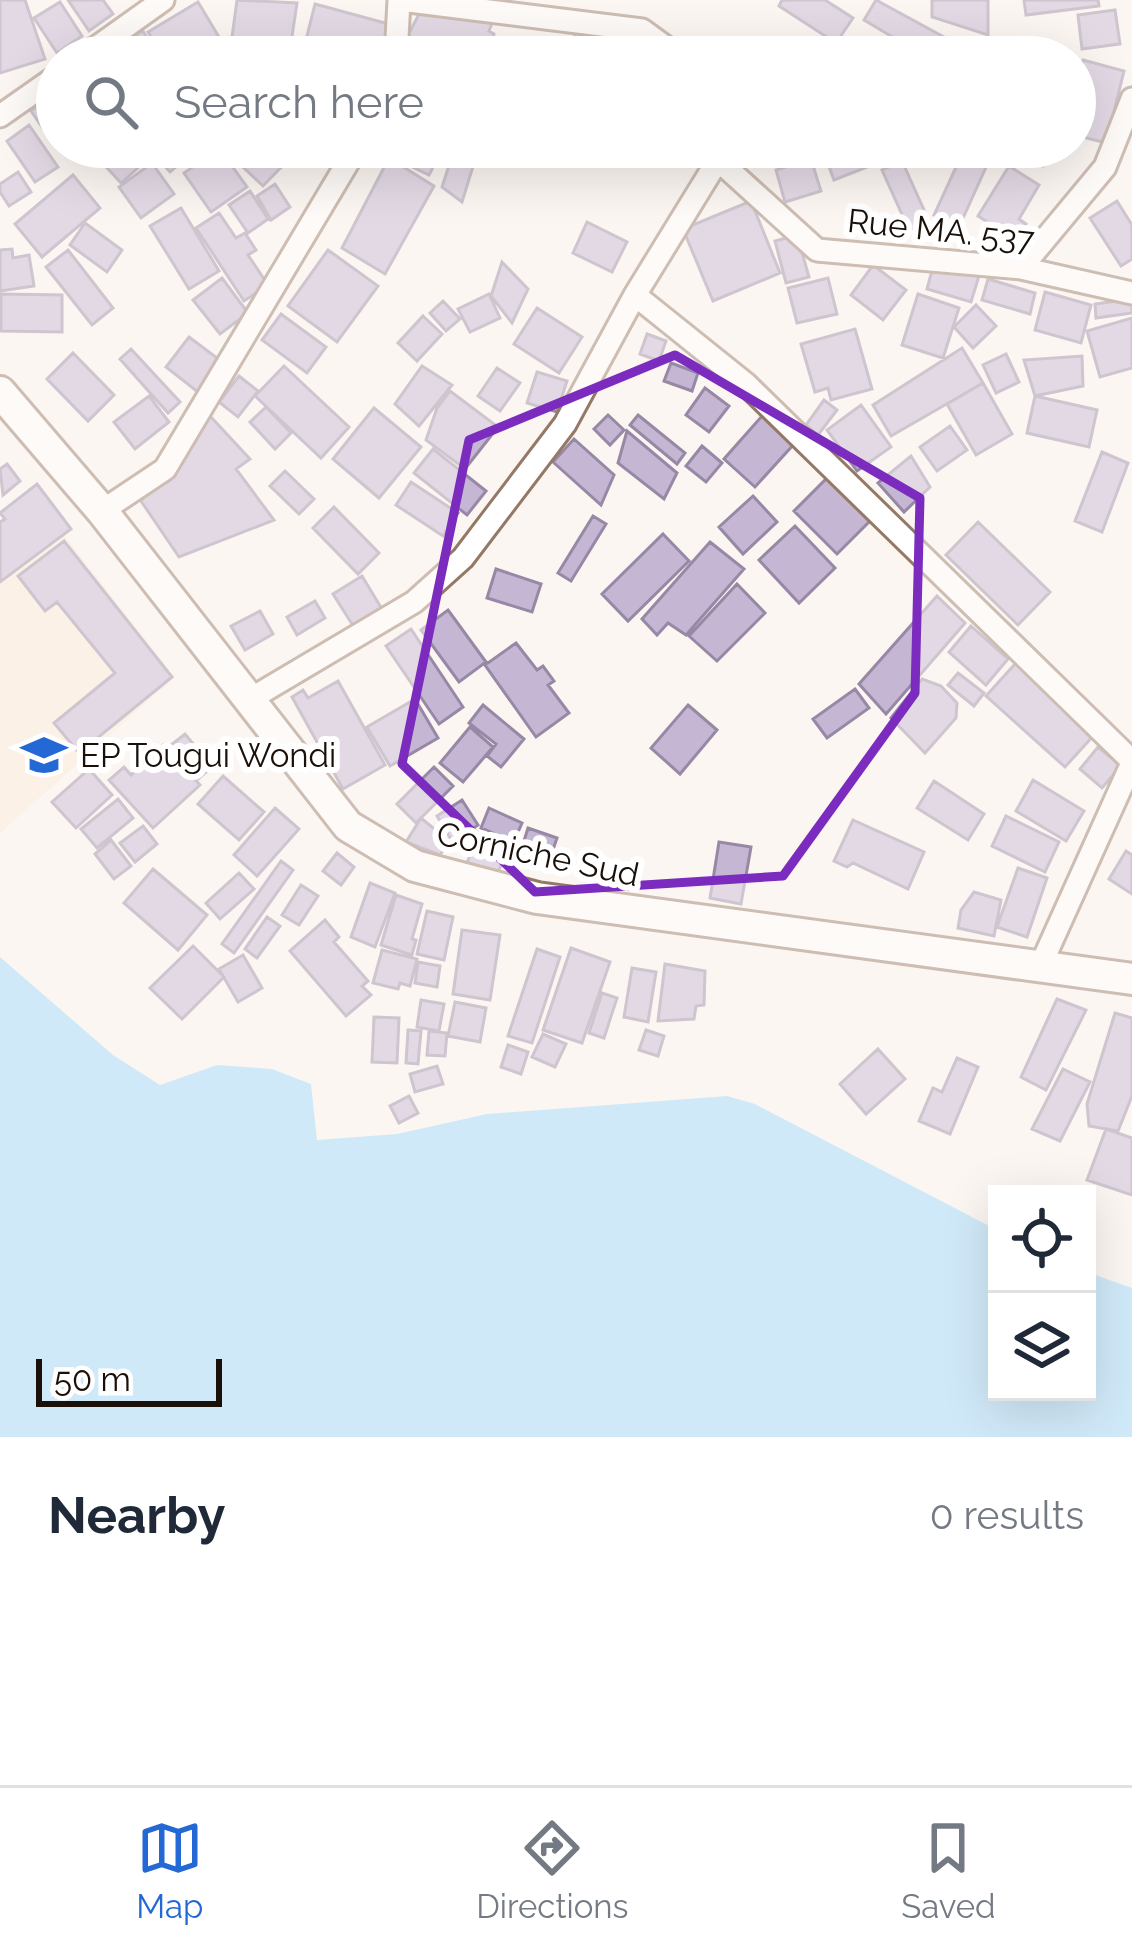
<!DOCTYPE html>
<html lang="en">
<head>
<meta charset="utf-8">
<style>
  :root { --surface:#fff; --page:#f2f2f3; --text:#1f2937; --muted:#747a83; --line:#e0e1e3; --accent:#2368d4 }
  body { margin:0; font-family:Raleway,sans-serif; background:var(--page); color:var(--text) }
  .controls { position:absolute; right:36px; bottom:36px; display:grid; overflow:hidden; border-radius:0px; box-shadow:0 12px 48px #0002 }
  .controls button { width:108px; height:108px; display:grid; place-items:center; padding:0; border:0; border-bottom:3px solid var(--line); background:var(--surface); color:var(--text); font:60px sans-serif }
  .scale { position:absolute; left:36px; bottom:30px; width:186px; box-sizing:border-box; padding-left:12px; border:6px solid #1a1009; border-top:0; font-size:33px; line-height:42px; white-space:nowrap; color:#1a1009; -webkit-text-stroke:9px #fff; paint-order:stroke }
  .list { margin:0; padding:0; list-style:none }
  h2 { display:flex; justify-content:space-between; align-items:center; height:156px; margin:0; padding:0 48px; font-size:51px }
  h2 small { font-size:39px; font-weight:400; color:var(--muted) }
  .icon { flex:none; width:66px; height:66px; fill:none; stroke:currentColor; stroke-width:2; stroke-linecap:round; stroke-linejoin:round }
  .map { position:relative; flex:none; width:1132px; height:1437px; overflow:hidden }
  .search { position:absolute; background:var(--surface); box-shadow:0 12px 48px #0002; left:36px; right:36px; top:36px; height:132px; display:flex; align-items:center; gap:30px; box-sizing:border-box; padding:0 42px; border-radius:66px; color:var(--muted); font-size:45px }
  .sheet { height:348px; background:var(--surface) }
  nav { display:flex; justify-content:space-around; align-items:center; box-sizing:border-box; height:168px; border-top:3px solid var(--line); background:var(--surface); font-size:33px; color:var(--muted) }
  nav a { display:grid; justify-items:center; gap:6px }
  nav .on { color:var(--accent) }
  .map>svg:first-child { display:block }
  .education { fill:#fbebd8 }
  .water { fill:#9cdafe }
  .building { fill:#c5b7d4; stroke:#9789a5; stroke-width:3 }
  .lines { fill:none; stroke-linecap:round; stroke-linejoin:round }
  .minor-casing { stroke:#947966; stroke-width:27 }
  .secondary-casing { stroke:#947966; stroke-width:36 }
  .minor { stroke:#fff; stroke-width:21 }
  .secondary { stroke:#fff; stroke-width:30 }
  .marked { fill:none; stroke:#7b2cbf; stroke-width:9; stroke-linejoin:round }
  .labels { text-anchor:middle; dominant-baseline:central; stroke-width:12; stroke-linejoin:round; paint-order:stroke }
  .street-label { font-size:33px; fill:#1a1009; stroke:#fff }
  .poi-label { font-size:33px; fill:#1a1009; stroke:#fff; text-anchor:start }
</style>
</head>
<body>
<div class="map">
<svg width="1132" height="1437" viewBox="0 0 1132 1437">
  <rect width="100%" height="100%" fill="#fcf6f2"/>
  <path class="education" d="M64 535 175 677 0 833V581Z"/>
  <path class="water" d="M0 957 113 1055 160 1085 217 1065 272 1069 311 1084 317 1140 397 1134 487 1114 727 1096 755 1104 997 1230V1392H1087V1272L1132 1288V1437H0Z"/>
  <path class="building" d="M0 0H25L45 59 0 73Z
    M68 0H103L113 14 89 31Z
    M237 0 297 3 289 57 230 52Z
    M782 0H825L853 18 836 43 779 6Z
    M876 0 944 37 932 57H926L864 20Z
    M932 0H988V35L932 17Z
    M1024 0H1098L1099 6 1026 15Z
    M60 2 82 36 57 53 34 18Z
    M198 2 228 52 220 57H163L148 32Z
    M315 4 389 24 381 57H336L338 49 306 40Z
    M1115 10 1120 44 1082 49 1078 15Z
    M419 14 492 23 489 31 494 34 488 57H413L415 51 403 45Z
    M143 31 158 57H101V56Z
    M576 32 640 57H566Z
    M1041 45 1042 57H953L952 51Z
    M1083 60 1124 71 1106 143 1075 135V92Z
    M57 93V136L51 140 31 111Z
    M29 125 58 167 35 182 7 141Z
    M107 147H139L149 158 121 183 97 157Z
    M148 147H199L170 172Z
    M232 147H299L300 148 263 186 227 152Z
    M387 147H430L441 152 429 175 384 153Z
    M455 147H479L462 202 442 187Z
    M755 147H804L805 150 759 163Z
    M868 147 875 164 834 180 828 164Z
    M1018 147H1057L1043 166Z
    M219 148 247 187 211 212 184 173Z
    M962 154 987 165 959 227 934 215Z
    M389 158 434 186 385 274 342 248Z
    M811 159 821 191 785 202 776 170Z
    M902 161 929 221 909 230 882 170Z
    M152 163 174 194 141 218 119 187Z
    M1009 166 1039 185 1019 219 1026 224 1016 240 978 216Z
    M18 172 31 192 9 206 0 192V184Z
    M73 175 100 208 42 257 15 224Z
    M275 184 290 207 271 220 257 196Z
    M250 191 268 219 248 233 229 205Z
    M751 201 780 273 713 301 683 229Z
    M1117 201 1132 225V259L1121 266 1090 218Z
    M181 208 219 271 189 289 150 226Z
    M219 213 236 238 245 233 256 250 248 255 268 285 244 301 196 228Z
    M587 222 627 242 612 272 573 253Z
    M85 223 122 250 107 272 70 245Z
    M797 235 809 277 786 283 775 241Z
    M12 249 13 258 29 255 34 286 0 291V250Z
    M68 250 113 308 92 325 46 267Z
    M328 250 378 286 337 342 288 306Z
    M502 262 528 289 512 323 491 296Z
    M934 263 979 276 971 302 927 289Z
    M873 265 906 290 883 320 851 295Z
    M222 278 248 313 220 334 193 300Z
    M828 278 837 314 797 323 788 288Z
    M988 279 1035 293 1030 314 982 300Z
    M1045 292 1091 305 1081 343 1035 330Z
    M1 294 62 295V332L1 331Z
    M489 294 500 318 470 332 458 309Z
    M918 294 959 308 943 358 902 345Z
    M1132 299V313L1096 318 1095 304Z
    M443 301 460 319 446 331 430 313Z
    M976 305 996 326 973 348 954 327Z
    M537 308 582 337 559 373 514 344Z
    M281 314 326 347 307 373 262 340Z
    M423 316 442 334 417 361 398 343Z
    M1132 318V368L1100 377 1087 331Z
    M855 329 872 389 831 400 828 388 815 392 801 344Z
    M647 334 666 341 659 361 640 354Z
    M189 337 221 361 198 392 166 367Z
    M962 348 983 383 891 436 873 405Z
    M131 349 180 402 168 413 120 359Z
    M73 353 114 395 88 421 47 379Z
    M1006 354 1019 382 996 393 983 365Z
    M1082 356 1083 386 1035 396 1024 360Z
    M671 363 698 373 692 391 664 381Z
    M284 366 349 427 321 458 255 396Z
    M422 366 452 385 419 426 395 404Z
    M497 368 520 383 500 411 478 396Z
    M537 372 567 381 557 412 527 403Z
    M239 376 258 391 238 417 219 402Z
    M983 383 1012 434 976 455 947 404Z
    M705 388 729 406 709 432 686 415Z
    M450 391 498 427 465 469 426 440 437 408Z
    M149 396 169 422 135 449 114 422Z
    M1035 396 1097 410 1089 447 1027 433Z
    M824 400 837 410 818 435 806 425Z
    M861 405 891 447 857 471 827 430Z
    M266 407 291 433 275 449 250 422Z
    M374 408 421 447 379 498 333 459Z
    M608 415 624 430 610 445 594 429Z
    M638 415 685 453 677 464 630 425Z
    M210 416 250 459 236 469 274 520 179 557 141 501Z
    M762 416 794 444 755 487 724 459Z
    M950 426 967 450 937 471 920 447Z
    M627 431 677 473 664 499 618 463Z
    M574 439 614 475 601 505 553 462Z
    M702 446 722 463 706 482 686 466Z
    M433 449 486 491 467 515 414 473Z
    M1102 452 1128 463 1102 532 1075 521Z
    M911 456 930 487 904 512 878 483Z
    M7 464 20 481 3 495 0 469Z
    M285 471 314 499 299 514 270 486Z
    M831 474 873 518 837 554 794 511Z
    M411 482 458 513 443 536 396 505Z
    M37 484 71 529 0 582V522L5 519 0 513Z
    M753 496 777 522 743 554 719 527Z
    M334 507 379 553 358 574 313 528Z
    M593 516 606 524 571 581 558 573Z
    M978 522 1050 592 1018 625 946 555Z
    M795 526 835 568 799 603 759 560Z
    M663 534 689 561 628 621 602 594Z
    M64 541 172 677 79 753 54 723 115 673 57 602 45 611 18 576Z
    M710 542 744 569 686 635 668 623 657 635 642 619Z
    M496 569 541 584 532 612 487 598Z
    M362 576 385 614 357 632 333 594Z
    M737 584 765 613 717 661 689 636Z
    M937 596 965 623 886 714 859 684Z
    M315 601 325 618 297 635 287 617Z
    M448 610 486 662 459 682 421 630Z
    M260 611 273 634 245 650 231 626Z
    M971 626 1008 659 986 685 949 652Z
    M411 629 463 707 439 724 386 646Z
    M516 643 537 670 543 666 554 681 548 685 569 713 536 737 485 665Z
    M1016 663 1094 735 1065 767 986 696Z
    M958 673 984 693 974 706 948 685Z
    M922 679 941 686 957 703 956 718 925 753 891 718Z
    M338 681 385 765 343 789 292 697 303 690 308 698Z
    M855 689 869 708 827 738 813 719Z
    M415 699 438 738 390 766 367 727Z
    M483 705 524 739 501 767 487 756 496 744 469 723Z
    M688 705 717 730 680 774 651 748Z
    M470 727 493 747 463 782 440 763Z
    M185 734 212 767 198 779 171 745Z
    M163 745 200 785 153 828 109 780 124 767 131 775Z
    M1098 747 1121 766 1102 788 1080 769Z
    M434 767 453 786 416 823 397 804Z
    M89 769 112 795 76 828 52 802Z
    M223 776 264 812 239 840 198 804Z
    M1033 780 1084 811 1066 841 1016 811Z
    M934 781 984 814 968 840 917 808Z
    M118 799 133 818 97 848 81 829Z
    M462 800 478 825 452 841 437 816Z
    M275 808 299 829 257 876 234 855Z
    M489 808 522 823 509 853 490 845 495 834 481 828Z
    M1006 816 1059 842 1045 872 992 846Z
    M421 818 449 841 440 855 406 842Z
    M853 820 924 852 908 889 853 863 847 867 834 861Z
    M143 826 157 844 135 862 120 843Z
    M528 828 557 838 547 867 519 857Z
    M111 840 131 866 114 879 95 854Z
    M719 842 751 847 741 904 710 898Z
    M474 846 504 858 496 877 466 865Z
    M1126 851 1132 855V894L1109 879Z
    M337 853 354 867 341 885 323 871Z
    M281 861 293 870 234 953 222 944Z
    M1018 868 1047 878 1027 937 997 927Z
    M153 869 207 915 178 950 124 903Z
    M239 873 254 889 220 919 206 903Z
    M370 883 395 893 375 947 351 937Z
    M301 885 318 896 299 925 282 915Z
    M974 892 1001 900 994 936 958 928 961 910Z
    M396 895 422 904 412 939 416 940 412 955 381 945Z
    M427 911 453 917 444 960 417 954Z
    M267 917 280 926 257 958 245 949Z
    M325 920 339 937 334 942 368 981 362 986 371 995 346 1016 290 951Z
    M462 930 500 935 490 1000 453 994Z
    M193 946 224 977 182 1019 150 988Z
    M571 948 610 962 582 1043 543 1030Z
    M537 949 560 957 532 1043 508 1036Z
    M382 950 417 959 410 986 400 983 398 989 373 983Z
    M243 955 262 988 238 1002 219 969Z
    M418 962 440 966 437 987 415 983Z
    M665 964 705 971 704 1005 696 1006 694 1019 658 1021Z
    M632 968 656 972 648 1022 624 1017Z
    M602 993 617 998 604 1038 589 1033Z
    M1057 999 1086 1010 1046 1090 1021 1077Z
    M421 1000 444 1004 439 1031 417 1027Z
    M455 1002 486 1008 480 1042 448 1036Z
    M1115 1013 1132 1018V1096L1118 1131 1089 1126 1087 1104Z
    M374 1017 399 1018 397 1063 372 1062Z
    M408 1030 421 1031 418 1064 406 1063Z
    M646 1030 664 1036 658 1056 639 1050Z
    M429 1031 447 1033 445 1056 427 1055Z
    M543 1034 566 1044 555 1067 532 1057Z
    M508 1045 528 1052 521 1074 501 1067Z
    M878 1049 905 1079 866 1114 840 1084Z
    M957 1058 978 1067 950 1134 919 1121 933 1088 942 1092Z
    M437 1066 443 1084 415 1092 410 1074Z
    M1063 1069 1090 1082 1060 1141 1032 1129Z
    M409 1096 418 1113 399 1123 390 1106Z
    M1106 1129 1132 1138V1195L1087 1180Z"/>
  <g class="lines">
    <g class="minor-casing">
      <path id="minor" d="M401 0 642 30 679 57
        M83 57 163 0
        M396 57 399 0
        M0 116 57 76
        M715 148 718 160 817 250 1021 268 1132 293
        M1021 268 1105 167 1132 99
        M635 295 746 384 1132 761
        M102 511 165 469 357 147
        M247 701 414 602 463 558 565 424 635 295 718 160
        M1039 969 1132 763"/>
    </g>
    <g class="secondary-casing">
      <path id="secondary" d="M0 392 102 511 348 826 415 866 537 898 1132 979"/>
    </g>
    <use href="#minor" class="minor"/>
    <use href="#secondary" class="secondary"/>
  </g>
  <path d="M0 0H1132V1437H0ZM675 355 920 498 915 693 783 876 535 892 402 764 469 440Z" fill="#fcf6f2" fill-opacity=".55" fill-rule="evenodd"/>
  <path class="marked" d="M675 355 920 498 915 693 783 876 535 892 402 764 469 440Z"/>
  <defs>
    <g id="school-bare" transform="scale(3.6)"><path d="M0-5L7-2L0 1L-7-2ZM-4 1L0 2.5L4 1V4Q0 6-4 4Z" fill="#2368d4" stroke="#fff" stroke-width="2.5" paint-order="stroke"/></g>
  </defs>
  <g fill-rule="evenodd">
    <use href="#school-bare" x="44" y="755"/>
  </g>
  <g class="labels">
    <g class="street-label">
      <text transform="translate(941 230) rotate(6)">Rue MA. 537</text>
      <text transform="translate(538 854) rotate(12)">Corniche Sud</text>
    </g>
    <g class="poi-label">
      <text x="80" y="755">EP Tougui Wondi</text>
    </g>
  </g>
</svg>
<div class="controls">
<button><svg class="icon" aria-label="locate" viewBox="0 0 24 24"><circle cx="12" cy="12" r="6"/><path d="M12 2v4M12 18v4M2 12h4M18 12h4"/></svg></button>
<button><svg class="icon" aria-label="layers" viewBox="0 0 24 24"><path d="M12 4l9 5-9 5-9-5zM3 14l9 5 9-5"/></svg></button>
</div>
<div class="scale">50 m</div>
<div class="search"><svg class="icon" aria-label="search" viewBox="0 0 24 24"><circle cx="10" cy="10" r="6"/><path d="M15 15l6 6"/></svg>Search here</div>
</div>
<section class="sheet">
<h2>Nearby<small>0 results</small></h2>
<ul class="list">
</ul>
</section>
<nav>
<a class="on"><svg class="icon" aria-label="map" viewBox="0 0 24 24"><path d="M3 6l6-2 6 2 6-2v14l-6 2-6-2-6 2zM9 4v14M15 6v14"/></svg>Map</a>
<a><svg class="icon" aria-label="directions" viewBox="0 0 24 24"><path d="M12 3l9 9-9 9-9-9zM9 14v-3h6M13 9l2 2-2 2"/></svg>Directions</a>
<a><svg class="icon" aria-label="saved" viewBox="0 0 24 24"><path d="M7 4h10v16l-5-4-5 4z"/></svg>Saved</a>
</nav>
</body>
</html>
